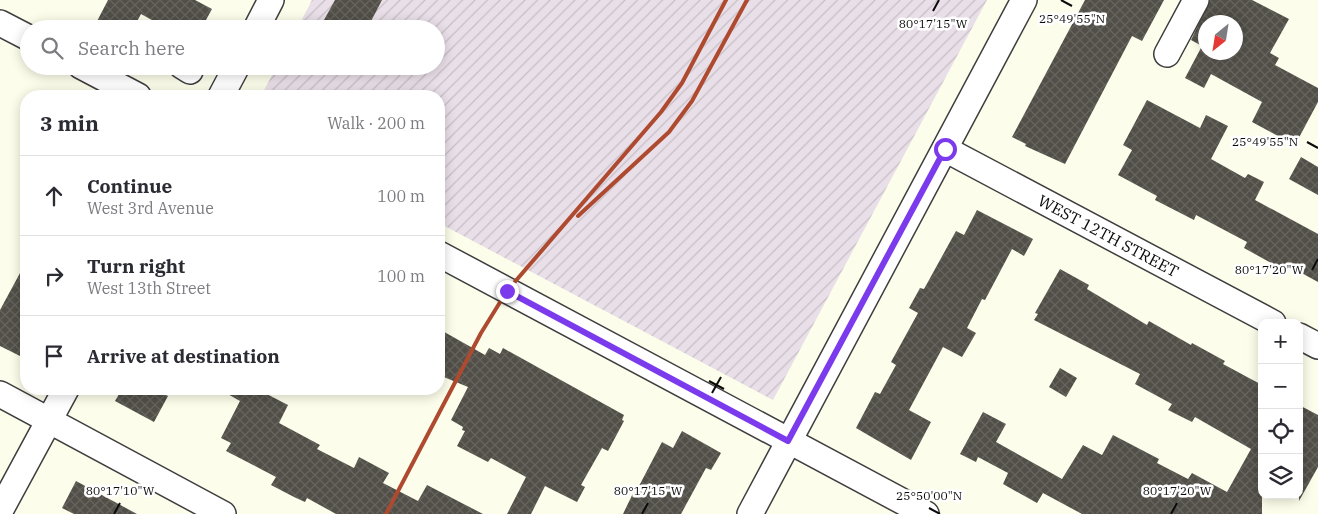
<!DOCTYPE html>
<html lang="en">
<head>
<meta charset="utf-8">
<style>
  :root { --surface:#fff; --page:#f2f2f3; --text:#2b2b33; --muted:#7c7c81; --line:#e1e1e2 }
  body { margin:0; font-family:"IBM Plex Serif",serif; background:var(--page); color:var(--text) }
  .controls { position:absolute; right:15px; bottom:15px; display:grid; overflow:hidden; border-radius:10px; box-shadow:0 2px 12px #0003 }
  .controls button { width:45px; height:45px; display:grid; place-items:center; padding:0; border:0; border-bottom:1px solid var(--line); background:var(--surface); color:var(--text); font:25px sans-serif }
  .compass { position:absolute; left:1198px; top:15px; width:45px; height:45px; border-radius:50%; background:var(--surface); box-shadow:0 2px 12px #0003; rotate:210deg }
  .stop { position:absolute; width:15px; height:15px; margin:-11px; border:4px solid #7c3aed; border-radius:50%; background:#fff }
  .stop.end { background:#7c3aed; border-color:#fff; box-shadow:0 1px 5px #0008 }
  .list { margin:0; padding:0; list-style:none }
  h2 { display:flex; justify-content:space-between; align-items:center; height:65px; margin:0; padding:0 20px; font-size:21px }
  h2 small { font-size:16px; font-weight:400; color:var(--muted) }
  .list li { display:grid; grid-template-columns:32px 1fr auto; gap:15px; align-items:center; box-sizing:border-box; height:80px; padding:0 20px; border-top:1px solid var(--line) }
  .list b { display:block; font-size:19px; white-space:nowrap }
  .list p { margin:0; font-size:16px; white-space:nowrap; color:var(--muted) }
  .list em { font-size:16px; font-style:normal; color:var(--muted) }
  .icon { flex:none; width:28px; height:28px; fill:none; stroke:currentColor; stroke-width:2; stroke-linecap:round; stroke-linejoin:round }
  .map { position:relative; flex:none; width:1318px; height:514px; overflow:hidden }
  .search { position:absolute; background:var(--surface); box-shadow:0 2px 12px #0003; left:20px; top:20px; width:425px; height:55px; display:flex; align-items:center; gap:12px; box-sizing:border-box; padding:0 18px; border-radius:28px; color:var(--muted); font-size:19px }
  .panel { position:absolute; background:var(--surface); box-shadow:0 2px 12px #0003; left:20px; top:90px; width:425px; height:305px; border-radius:20px }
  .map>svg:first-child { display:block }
  .industrial { fill:url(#industrial-furrows) }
  .building { fill:url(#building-cross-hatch); fill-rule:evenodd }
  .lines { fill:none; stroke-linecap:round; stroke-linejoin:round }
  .minor-casing { stroke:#3e3e3e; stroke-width:28 }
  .minor { stroke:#fff; stroke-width:25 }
  .rail { stroke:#ae4a2f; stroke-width:4 }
  .route { stroke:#7c3aed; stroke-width:6 }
  .ticks { fill:none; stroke:#0b0b0b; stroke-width:2 }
  .labels { text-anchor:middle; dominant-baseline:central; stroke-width:5; stroke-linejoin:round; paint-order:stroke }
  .street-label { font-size:16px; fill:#0b0b0b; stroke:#fff }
  .ticks-label { font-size:12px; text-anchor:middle; fill:#0b0b0b; stroke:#fff; stroke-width:5; stroke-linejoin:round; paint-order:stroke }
</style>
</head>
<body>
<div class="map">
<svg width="1318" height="514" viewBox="0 0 1318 514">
  <defs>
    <pattern id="industrial-furrows" width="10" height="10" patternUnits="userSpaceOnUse" patternTransform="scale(1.25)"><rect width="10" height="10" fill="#e9dfe8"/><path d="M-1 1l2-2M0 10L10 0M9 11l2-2" fill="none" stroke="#c6bec6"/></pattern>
    <pattern id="building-cross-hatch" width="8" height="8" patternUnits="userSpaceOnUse" patternTransform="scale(1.25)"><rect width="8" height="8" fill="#524f48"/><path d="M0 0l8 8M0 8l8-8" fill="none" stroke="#66645e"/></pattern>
  </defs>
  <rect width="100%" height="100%" fill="#fcfdea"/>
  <path class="industrial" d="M312 0H987L773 400 439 223V96H261L277 66H436V29H297Z"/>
  <path class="building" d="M108 0H195L212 9 201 29H168L141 14 133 29H93Z
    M335 0H382L367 29H319Z
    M1085 0H1164L1142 41 1132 36 1065 164 1025 146 1026 144 1012 137Z
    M1210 0H1252L1289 19 1270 53 1279 58 1275 65 1318 88V102L1295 145 1252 122 1262 102 1211 74 1204 88 1185 78 1202 46 1191 40ZM1206 22H1236V52H1206Z
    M1147 100 1200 128 1206 115 1228 126 1211 159 1245 178 1248 174 1264 182 1255 200 1318 234V282L1285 264 1282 269 1244 248 1247 242 1196 215 1194 220 1155 200 1157 196 1118 175 1132 150 1123 145Z
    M1301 157 1318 167V195L1289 179Z
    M977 210 1033 239 1024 256 1012 249 985 300 982 299 967 328 976 333 962 357 943 347 909 410 931 422 911 460 856 428 875 392 880 394 896 365 891 362 918 313 909 308 920 288 924 289 956 231 964 235Z
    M26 262V344L20 356 0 346V310Z
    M1060 269 1089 285 1087 289 1147 325 1149 321 1191 345 1192 343 1225 361 1223 364 1262 385V514H1082L1043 493 1037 503 1003 484 1008 473 978 457 976 462 960 454 983 412 1006 424 996 442 1062 479 1083 445 1102 455 1113 435 1159 459 1157 463 1188 479 1192 473 1227 492 1251 449 1195 417 1192 422 1168 410 1172 404 1135 384 1140 374 1034 320 1038 314 1035 313Z
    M439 329 485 355 489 348 500 354 503 348 624 415 622 420 624 421 608 451 602 448 581 485 585 487 577 502 545 486 531 514H507L526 477 491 458 488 462 457 446 465 431 462 430 463 427 451 420 468 387 439 375Z
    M1060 368 1077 378 1066 397 1049 387Z
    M122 389H155L168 396 154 422 115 401Z
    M219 389H257L288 405 279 423 320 445 317 449 354 468 359 457 389 473 383 483 418 501 427 485 483 514H336L307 498 305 502 294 497 271 485 276 477 226 451 231 443 221 438 240 401Z
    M1299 405 1318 415V467L1299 501Z
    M682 431 721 453 711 470 706 468 681 514H623L637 485 639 486 662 442 673 448Z
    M76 481 137 514H74L62 508Z"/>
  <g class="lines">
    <g class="minor-casing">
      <g id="minor">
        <path d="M0 23 29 38"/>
        <path d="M256 29 271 0"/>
        <path d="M1167 54 1196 0"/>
        <path d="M81 66 138 96"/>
        <path d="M182 66 190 71"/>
        <path d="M221 96 237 66"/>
        <path id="s1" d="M945 149 1273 323"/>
        <path d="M439 254 926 514"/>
        <path d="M1299 336 1318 346"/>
        <path d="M0 394 223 514"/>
        <path d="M0 511 66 389"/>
        <path d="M750 514 1024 0"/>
      </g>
    </g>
    <use href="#minor" class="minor"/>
    <path class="rail" d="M578 216 669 132 692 101 747 0
      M386 514 481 333 507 291 661 112 682 83 726 0"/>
  </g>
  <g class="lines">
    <path class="route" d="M507 291 788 441 945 149"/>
  </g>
  <path class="ticks" d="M1061 0 1072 6M933 11 939 0M1307 142 1318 148M1312 270 1318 259M709 381 724 389M712 393 721 377M929 508 940 514M114 514 120 503M642 514 648 503M1171 514 1177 503"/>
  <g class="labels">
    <g class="street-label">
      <text stroke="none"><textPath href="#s1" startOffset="185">WEST 12TH STREET</textPath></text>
    </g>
  </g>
  <g class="ticks-label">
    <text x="1072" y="23">25°49'55"N</text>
    <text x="933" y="28">80°17'15"W</text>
    <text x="1265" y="146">25°49'55"N</text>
    <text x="1269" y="274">80°17'20"W</text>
    <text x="120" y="495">80°17'10"W</text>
    <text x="648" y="495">80°17'15"W</text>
    <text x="1177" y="495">80°17'20"W</text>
    <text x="929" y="500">25°50'00"N</text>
  </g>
</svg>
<div class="controls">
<button>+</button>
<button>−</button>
<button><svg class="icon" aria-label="locate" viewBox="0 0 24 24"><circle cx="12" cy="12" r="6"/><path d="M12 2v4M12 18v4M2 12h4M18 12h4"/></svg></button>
<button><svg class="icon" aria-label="layers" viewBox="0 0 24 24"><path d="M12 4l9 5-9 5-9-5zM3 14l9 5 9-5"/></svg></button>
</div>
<svg class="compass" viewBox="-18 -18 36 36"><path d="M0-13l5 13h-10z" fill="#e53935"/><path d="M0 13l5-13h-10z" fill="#7c7c81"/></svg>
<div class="stop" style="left:945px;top:149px"></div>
<div class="stop end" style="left:507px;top:291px"></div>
<div class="search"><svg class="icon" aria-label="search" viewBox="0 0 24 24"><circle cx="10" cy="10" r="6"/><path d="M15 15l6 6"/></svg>Search here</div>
<section class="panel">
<h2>3 min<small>Walk · 200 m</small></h2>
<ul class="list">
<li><svg class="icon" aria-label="ahead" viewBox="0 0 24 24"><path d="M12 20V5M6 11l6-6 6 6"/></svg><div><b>Continue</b><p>West 3rd Avenue</p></div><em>100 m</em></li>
<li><svg class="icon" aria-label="right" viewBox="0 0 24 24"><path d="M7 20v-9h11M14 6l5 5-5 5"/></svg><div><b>Turn right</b><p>West 13th Street</p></div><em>100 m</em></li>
<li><svg class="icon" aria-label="arrive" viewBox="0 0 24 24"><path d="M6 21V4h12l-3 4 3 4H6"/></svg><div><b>Arrive at destination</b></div></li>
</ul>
</section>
</div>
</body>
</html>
